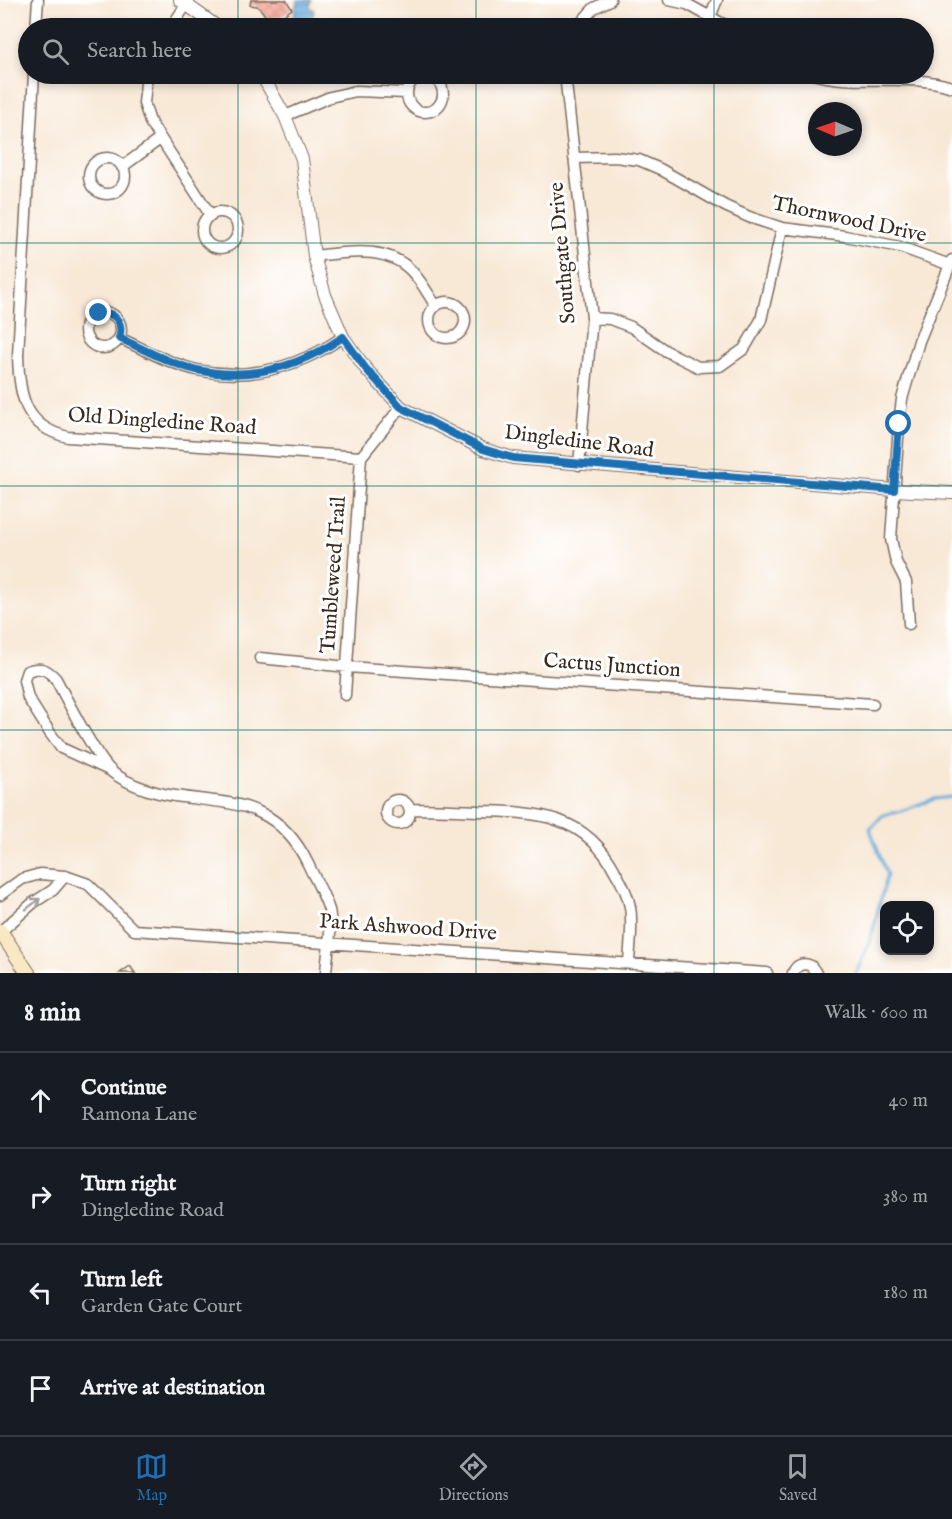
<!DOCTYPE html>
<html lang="en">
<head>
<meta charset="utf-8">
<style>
  :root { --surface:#171b24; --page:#20242c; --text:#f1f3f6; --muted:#9ea1a6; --line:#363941; --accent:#1f6fb2 }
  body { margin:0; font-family:"IM FELL English",serif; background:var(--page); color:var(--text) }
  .controls { position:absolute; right:18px; bottom:18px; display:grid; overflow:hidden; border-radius:12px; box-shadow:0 3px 9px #0003 }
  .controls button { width:54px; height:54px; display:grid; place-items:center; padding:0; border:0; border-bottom:2px solid var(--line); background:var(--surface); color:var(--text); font:30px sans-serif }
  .compass { position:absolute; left:808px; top:102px; width:54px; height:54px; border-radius:50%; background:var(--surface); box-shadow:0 3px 9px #0003; rotate:272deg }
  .stop { position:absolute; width:18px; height:18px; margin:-14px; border:4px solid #1f6fb2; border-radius:50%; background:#fff }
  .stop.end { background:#1f6fb2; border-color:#fff; box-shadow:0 2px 6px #0008 }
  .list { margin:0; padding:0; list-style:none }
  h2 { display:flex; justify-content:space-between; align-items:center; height:78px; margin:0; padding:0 24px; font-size:26px }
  h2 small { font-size:20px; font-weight:400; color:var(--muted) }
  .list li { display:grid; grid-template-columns:39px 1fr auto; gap:18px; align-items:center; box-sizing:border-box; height:96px; padding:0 24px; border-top:2px solid var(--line) }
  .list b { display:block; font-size:22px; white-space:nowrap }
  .list p { margin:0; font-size:20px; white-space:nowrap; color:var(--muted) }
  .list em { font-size:20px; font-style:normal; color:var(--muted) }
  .icon { flex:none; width:33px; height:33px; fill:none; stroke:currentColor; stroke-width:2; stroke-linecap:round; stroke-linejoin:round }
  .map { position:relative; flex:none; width:952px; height:973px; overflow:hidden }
  .search { position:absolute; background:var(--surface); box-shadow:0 3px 9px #0003; left:18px; right:18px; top:18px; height:66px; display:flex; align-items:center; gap:15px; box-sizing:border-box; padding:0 21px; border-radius:33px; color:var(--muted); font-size:22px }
  .sheet { height:462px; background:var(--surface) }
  nav { display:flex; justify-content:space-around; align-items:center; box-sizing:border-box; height:84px; border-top:2px solid var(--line); background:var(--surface); font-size:16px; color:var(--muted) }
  nav a { display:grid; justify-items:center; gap:3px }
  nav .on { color:var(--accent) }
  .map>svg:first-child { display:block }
  .water { fill:url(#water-rules); stroke:#506b7d; stroke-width:1.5 }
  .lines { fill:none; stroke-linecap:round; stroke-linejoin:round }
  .stream { stroke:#65acdc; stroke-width:3 }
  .building { fill:url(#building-cross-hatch) }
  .minor-casing { stroke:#7d6c5e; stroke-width:13 }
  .tertiary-casing { stroke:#7d6c5e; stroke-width:14 }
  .secondary-casing { stroke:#7d6c5e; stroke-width:16 }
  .minor { stroke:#fff; stroke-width:10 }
  .tertiary { stroke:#fff; stroke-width:12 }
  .secondary { stroke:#f8e8c3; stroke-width:14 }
  .oneway { stroke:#a79f9a }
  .route { stroke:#1f6fb2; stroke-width:8 }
  .grid { fill:none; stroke:#0f766e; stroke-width:1.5; stroke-opacity:0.55 }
  .labels { text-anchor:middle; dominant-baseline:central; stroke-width:6; stroke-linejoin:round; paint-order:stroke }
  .street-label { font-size:21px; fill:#3b2a1e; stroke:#fff }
</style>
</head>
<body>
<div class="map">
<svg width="952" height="973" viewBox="0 0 952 973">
  <defs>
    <pattern id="water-rules" width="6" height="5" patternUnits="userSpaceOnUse" patternTransform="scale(1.5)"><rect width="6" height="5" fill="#65acdc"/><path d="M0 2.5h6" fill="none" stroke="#548cb2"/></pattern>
    <pattern id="building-cross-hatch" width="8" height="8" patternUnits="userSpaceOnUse" patternTransform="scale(1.5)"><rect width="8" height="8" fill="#f59f8d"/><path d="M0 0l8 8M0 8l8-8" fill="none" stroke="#c88273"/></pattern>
  </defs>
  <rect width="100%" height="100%" fill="#fff"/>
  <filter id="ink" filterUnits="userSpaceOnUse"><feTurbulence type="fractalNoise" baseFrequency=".0167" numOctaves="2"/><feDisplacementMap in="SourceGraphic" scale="12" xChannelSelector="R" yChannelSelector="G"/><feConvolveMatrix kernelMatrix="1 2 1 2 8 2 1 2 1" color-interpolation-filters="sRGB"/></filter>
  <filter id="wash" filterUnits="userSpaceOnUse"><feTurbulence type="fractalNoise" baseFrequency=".008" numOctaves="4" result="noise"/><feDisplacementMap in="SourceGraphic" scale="24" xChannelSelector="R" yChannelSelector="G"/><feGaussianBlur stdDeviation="1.35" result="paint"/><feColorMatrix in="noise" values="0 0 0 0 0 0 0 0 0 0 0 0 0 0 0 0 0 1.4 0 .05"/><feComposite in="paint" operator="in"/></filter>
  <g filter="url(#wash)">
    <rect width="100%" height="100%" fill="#f8e8d6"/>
    <path class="water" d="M297 0H311L310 7 314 10 312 19 307 20 306 28 292 26Z"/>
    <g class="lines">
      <path class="stream" d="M856 973 870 941 887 875 870 829 883 815 901 811 934 799 952 797"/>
    </g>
    <g id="blocks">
      <path class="building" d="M251 0H286L292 9 271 24 262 11 257 6 250 5Z
        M130 966 135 973H120Z"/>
    </g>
  </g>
  <g filter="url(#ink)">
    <use href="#blocks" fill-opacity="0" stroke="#7d6c5e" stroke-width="1.5"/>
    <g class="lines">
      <g class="minor-casing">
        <path id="minor" d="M669 0 687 4 730 28
          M710 17 717 0
          M36 28 38 0
          M171 28 189 0
          M576 28 594 8 610 0
          M34 74 18 355C19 395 24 427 68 437L361 457 401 407
          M147 74 144 103 150 122 211 216
          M565 74 592 318 579 465
          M813 74C858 87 907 72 952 87
          M407 94a18 18 0 1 1 36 0a18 18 0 1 1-36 0Z
          M285 116 330 97 356 91 407 93
          M574 158 615 157 639 160 660 169 725 206 749 217 782 228 845 236 900 247 950 265
          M89 176a18 18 0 1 1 36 0a18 18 0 1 1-36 0Z
          M122 167 160 139
          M202 230a18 18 0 1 1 36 0a18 18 0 1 1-36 0Z
          M314 256C347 252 391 244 415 275 423 284 429 296 436 306
          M429 320a18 18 0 1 1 36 0a18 18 0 1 1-36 0Z
          M85 330a18 18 0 1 1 36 0a18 18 0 1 1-36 0Z
          M592 318 610 319 631 327 666 351 698 367 720 366 744 349 761 320 782 228
          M119 338C144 349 170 364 197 370 250 381 299 367 343 337
          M909 624 906 582 896 562 891 539 899 424 902 399 919 341 952 260
          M260 658 348 667 873 704
          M345 695 361 457
          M109 770 61 748 50 733 28 698 24 680 27 671C40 666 47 669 56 679 67 700 99 765 116 775 185 820 264 772 308 864 315 879 324 894 329 910 333 926 327 955 326 973
          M386 812a12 12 0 1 1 24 0a12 12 0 1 1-24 0Z
          M409 809C432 809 455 810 478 811 537 812 586 814 616 873 622 883 628 895 630 907 633 925 630 944 629 962
          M0 895 22 879 40 874 65 876 88 884 134 930 767 973
          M0 932 33 903 53 890 65 876
          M793 973C796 965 803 962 811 966L816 973"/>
      </g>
      <g class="tertiary-casing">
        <path id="tertiary" d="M180 0 219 28
          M261 74 285 116 302 159 314 256 325 295 343 337 366 369 401 407 483 449 513 458 894 490 952 493"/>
      </g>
      <g class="secondary-casing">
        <path id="secondary" d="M0 931 28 973"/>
      </g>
      <use href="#minor" class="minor"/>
      <use href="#tertiary" class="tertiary"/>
      <use href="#secondary" class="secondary"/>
    </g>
    <defs><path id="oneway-shaft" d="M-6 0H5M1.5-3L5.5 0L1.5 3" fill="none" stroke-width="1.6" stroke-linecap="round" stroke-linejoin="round" transform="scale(1.5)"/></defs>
    <use class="oneway" href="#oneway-shaft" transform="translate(33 904) rotate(-38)"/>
  </g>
  <g class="lines" filter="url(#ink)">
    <path class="route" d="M99 313C115 311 124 323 119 338 144 349 170 364 197 370 250 381 299 367 343 337L366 369 401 407 483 449 513 458 894 490 899 424"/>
  </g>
  <path class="grid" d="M238 0V28M476 0V28M714 0V28M238 74V973M476 74V973M714 74V973M0 243H952M0 486H952M0 730H952"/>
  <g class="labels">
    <g class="street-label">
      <text transform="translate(849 220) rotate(12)">Thornwood Drive</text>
      <text transform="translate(563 253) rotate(-95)">Southgate Drive</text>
      <text transform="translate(162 422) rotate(4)">Old Dingledine Road</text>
      <text transform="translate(579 442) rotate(7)">Dingledine Road</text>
      <text transform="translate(334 575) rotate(-86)">Tumbleweed Trail</text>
      <text transform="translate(612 666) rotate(4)">Cactus Junction</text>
      <text transform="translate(408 928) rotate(4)">Park Ashwood Drive</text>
    </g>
  </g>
</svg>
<div class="controls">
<button><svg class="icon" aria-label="locate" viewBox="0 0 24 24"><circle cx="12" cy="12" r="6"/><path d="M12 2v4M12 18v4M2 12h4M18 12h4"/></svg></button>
</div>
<svg class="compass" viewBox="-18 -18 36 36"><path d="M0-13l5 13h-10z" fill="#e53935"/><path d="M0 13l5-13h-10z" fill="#9ea1a6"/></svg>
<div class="stop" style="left:899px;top:424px"></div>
<div class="stop end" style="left:99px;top:313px"></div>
<div class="search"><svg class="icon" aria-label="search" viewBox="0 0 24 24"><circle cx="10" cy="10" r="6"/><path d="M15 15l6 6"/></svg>Search here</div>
</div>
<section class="sheet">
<h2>8 min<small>Walk · 600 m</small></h2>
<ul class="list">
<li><svg class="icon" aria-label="ahead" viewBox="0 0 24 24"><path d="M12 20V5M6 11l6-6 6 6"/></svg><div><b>Continue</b><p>Ramona Lane</p></div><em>40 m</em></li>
<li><svg class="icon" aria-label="right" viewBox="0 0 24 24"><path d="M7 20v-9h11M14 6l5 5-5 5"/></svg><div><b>Turn right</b><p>Dingledine Road</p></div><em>380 m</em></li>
<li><svg class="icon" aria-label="left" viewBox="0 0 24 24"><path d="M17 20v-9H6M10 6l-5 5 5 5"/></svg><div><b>Turn left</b><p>Garden Gate Court</p></div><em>180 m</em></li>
<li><svg class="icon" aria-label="arrive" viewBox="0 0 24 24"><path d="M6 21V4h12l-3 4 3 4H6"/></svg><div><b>Arrive at destination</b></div></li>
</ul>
</section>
<nav>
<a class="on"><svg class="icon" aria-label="map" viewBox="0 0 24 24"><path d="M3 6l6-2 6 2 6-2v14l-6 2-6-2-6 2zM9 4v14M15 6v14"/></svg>Map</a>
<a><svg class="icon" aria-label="directions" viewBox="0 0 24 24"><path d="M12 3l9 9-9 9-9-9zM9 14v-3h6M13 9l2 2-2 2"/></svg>Directions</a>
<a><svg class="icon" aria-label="saved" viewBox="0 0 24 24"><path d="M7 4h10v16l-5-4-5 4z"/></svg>Saved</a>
</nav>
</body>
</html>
